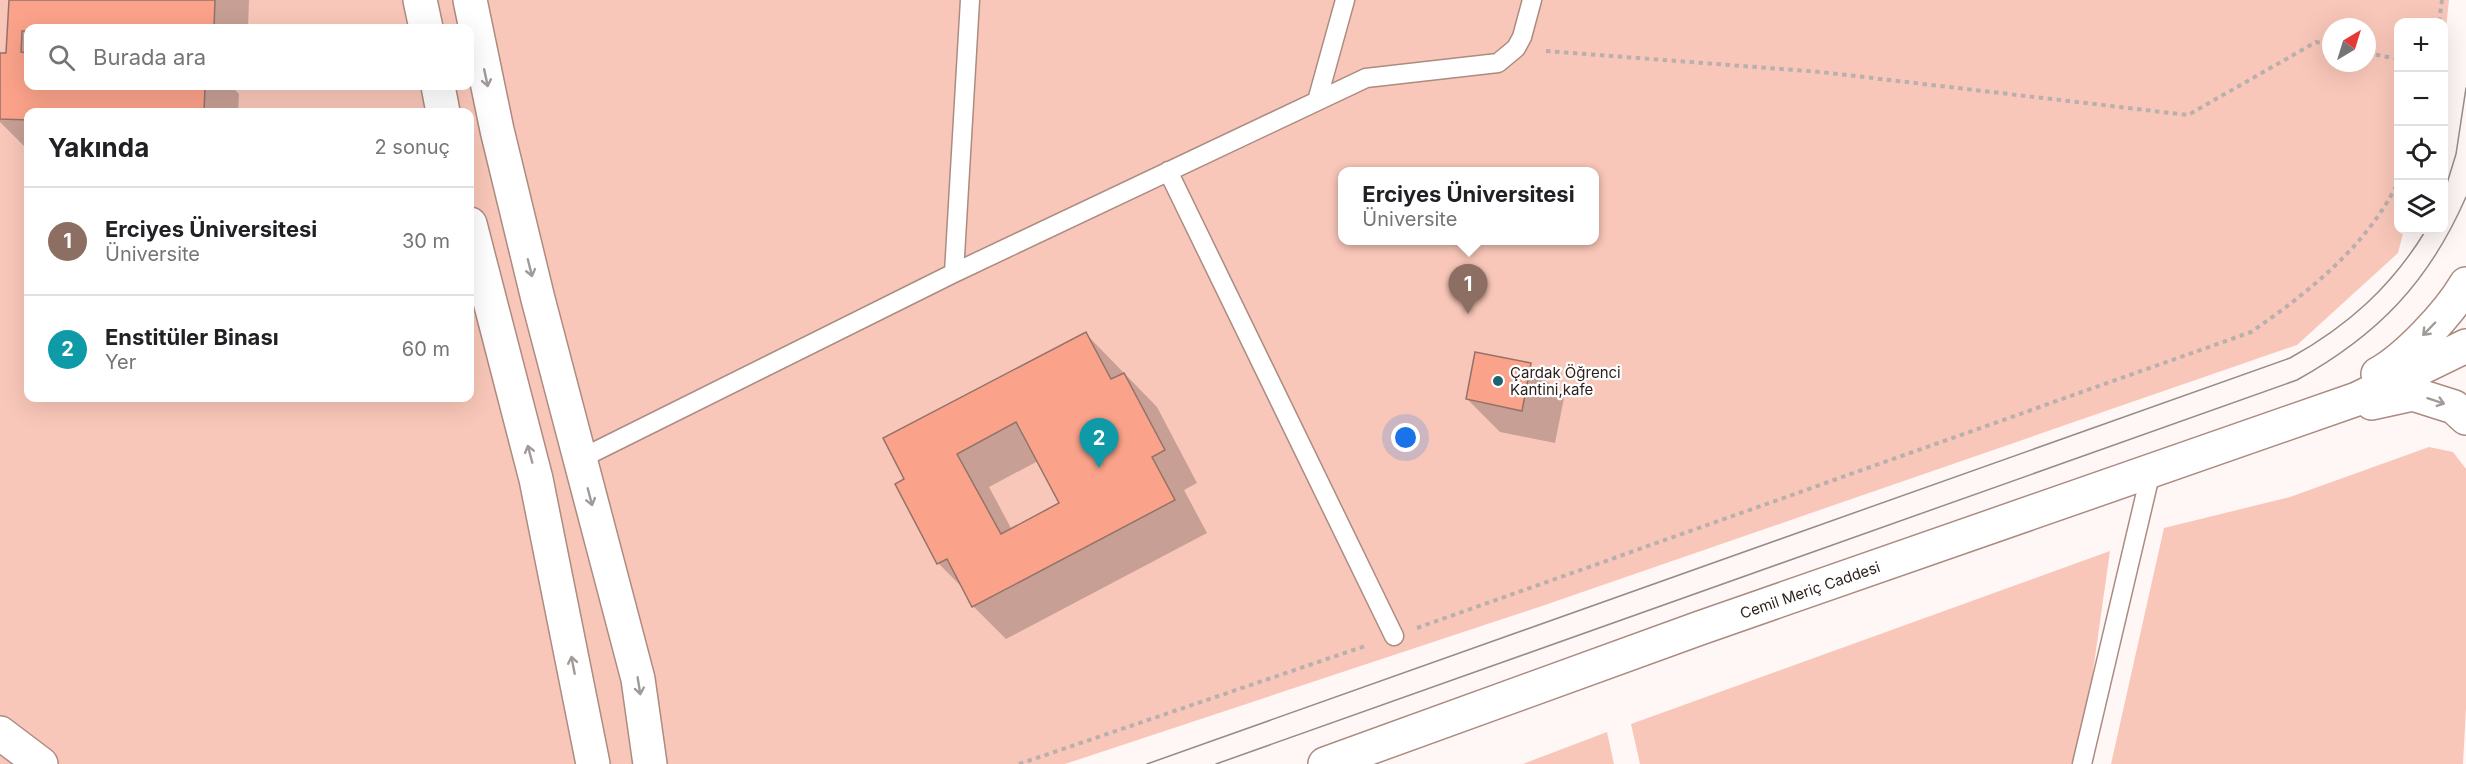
<!DOCTYPE html>
<html lang="tr">
<head>
<meta charset="utf-8">
<style>
  :root { --surface:#fff; --page:#f6f6f6; --text:#202124; --muted:#757577; --line:#e0e0e0; --accent:#1c6373 }
  body { margin:0; font-family:Inter,sans-serif; background:var(--page); color:var(--text) }
  .controls { position:absolute; right:18px; top:18px; display:grid; overflow:hidden; border-radius:12px; box-shadow:0 6px 24px #0002 }
  .controls button { width:54px; height:54px; display:grid; place-items:center; padding:0; border:0; border-bottom:2px solid var(--line); background:var(--surface); color:var(--text); font:30px sans-serif }
  .compass { position:absolute; left:2322px; top:18px; width:54px; height:54px; border-radius:50%; background:var(--surface); box-shadow:0 6px 24px #0002; rotate:38deg }
  .you { position:absolute; left:1406px; top:438px; width:21px; height:21px; margin:-15px; border:4px solid #fff; border-radius:50%; background:#1a73e8; box-shadow:0 0 0 9px #1a73e833 }
  .badge { display:grid; place-items:center; width:39px; height:39px; border-radius:50%; background:var(--accent); color:#fff; font-size:20px; font-weight:700 }
  .pin { position:absolute; translate:-50% -50px; filter:drop-shadow(0 2px 3px #0008) }
  .pin::after { content:''; position:absolute; top:32px; width:21px; height:18px; background:inherit; clip-path:polygon(0 0,100% 0,50% 100%) }
  .popup { position:absolute; left:1338px; top:167px; width:261px; height:78px; box-sizing:border-box; display:grid; place-content:center; border-radius:12px; background:var(--surface); filter:drop-shadow(0 2px 4px #0005); font-size:20px; white-space:nowrap; color:var(--muted) }
  .popup b { font-size:22px; color:var(--text) }
  .popup::after { content:''; position:absolute; left:50%; top:100%; margin-left:-12px; border:12px solid transparent; border-top-color:var(--surface) }
  .list { margin:0; padding:0; list-style:none }
  h2 { display:flex; justify-content:space-between; align-items:center; height:78px; margin:0; padding:0 24px; font-size:26px }
  h2 small { font-size:20px; font-weight:400; color:var(--muted) }
  .list li { display:grid; grid-template-columns:39px 1fr auto; gap:18px; align-items:center; box-sizing:border-box; height:108px; padding:0 24px; border-top:2px solid var(--line) }
  .list b { display:block; font-size:22px; white-space:nowrap }
  .list p { margin:0; font-size:20px; white-space:nowrap; color:var(--muted) }
  .list em { font-size:20px; font-style:normal; color:var(--muted) }
  .icon { flex:none; width:33px; height:33px; fill:none; stroke:currentColor; stroke-width:2; stroke-linecap:round; stroke-linejoin:round }
  .map { position:relative; flex:none; width:2466px; height:764px; overflow:hidden }
  .search { position:absolute; background:var(--surface); box-shadow:0 6px 24px #0002; left:24px; top:24px; width:450px; height:66px; display:flex; align-items:center; gap:15px; box-sizing:border-box; padding:0 21px; border-radius:12px; color:var(--muted); font-size:22px }
  .panel { position:absolute; background:var(--surface); box-shadow:0 6px 24px #0002; left:24px; top:108px; width:450px; height:294px; border-radius:12px }
  .map>svg:first-child { display:block }
  .green { fill:#f9c7b9; fill-rule:evenodd }
  .shadow { fill:#0003; fill-rule:evenodd }
  .building { fill:#fba28a; stroke:#937369; stroke-width:1.5; fill-rule:evenodd }
  .lines { fill:none; stroke-linecap:round; stroke-linejoin:round }
  .lane-casing { stroke:#ac8b81; stroke-width:21 }
  .secondary-casing { stroke:#ac8b81; stroke-width:36 }
  .path { stroke:#b9b0ad; stroke-width:4; stroke-dasharray:4.5 4.5; stroke-linecap:butt }
  .lane { stroke:#fff; stroke-width:18 }
  .secondary { stroke:#fff; stroke-width:33 }
  .tram { stroke:#968c89; stroke-width:1.5 }
  .oneway { stroke:#a09a98 }
  .poi-dot { fill:#1c6373; stroke:#fff; stroke-width:2 }
  .labels { text-anchor:middle; dominant-baseline:central; stroke-width:4.5; stroke-linejoin:round; paint-order:stroke }
  .poi-label { font-size:15px; fill:#2c1f1b; stroke:#fff; text-anchor:start }
  .street-label { font-size:15px; fill:#2c1f1b; stroke:#fff }
</style>
</head>
<body>
<div class="map">
<svg width="2466" height="764" viewBox="0 0 2466 764">
  <rect width="100%" height="100%" fill="#fef7f5"/>
  <path class="green" d="M0 0H2449L2444 46V22H2398V230H2404L2398 253 2297 345 1542 606 1065 764H0ZM2331 27H2367V63H2331ZM28 28H470V86H28ZM28 112H470V398H28ZM1342 172H1594V240H1342Z
    M2429 447 2453 452 2466 469V708L2463 764H2111L2164 528 2290 497Z
    M2110 551 2084 735 2075 764H1640L1631 724Z
    M1607 732 1614 764H1523Z"/>
  <path class="shadow" d="M10 0H249L248 28H28V86H231L239 94 238 112H28V150L0 122V54H8Z
    M1086 334 1157 407 1197 483 1184 490 1207 533 1006 639 973 606 964 589 938 563 906 480ZM1038 461 1061 503 1012 530 989 487Z
    M1530 365 1564 398 1555 443 1500 432 1467 399Z"/>
  <path class="building" d="M9 0H215L214 28H28V31H22L21 52 28 53V86H205L204 112H28V120L0 119V53H6Z
    M1086 332 1111 379 1124 373 1165 450 1152 457 1175 500 972 607 947 559 937 564 895 484 904 479 883 438ZM1016 422 1059 503 1001 534 957 454Z
    M1475 352 1531 363 1522 411 1466 399Z"/>
  <g class="lines">
    <g class="lane-casing">
      <path id="lane" d="M1317 101 1345 0
        M1168 171 1394 636
        M954 273 970 0
        M580 459 954 273 1366 78 1498 63 1516 48 1522 37 1532 0
        M2082 764 2151 471"/>
    </g>
    <g class="secondary-casing">
      <path id="secondary" d="M420 0 426 28
        M470 0 497 130 538 299 638 679 650 764
        M438 86 443 112
        M470 224 536 479 593 764
        M2378 374C2407 358 2449 313 2466 284
        M2372 403 2413 394 2454 407 2466 418
        M0 733 41 764
        M1325 764 1700 628 2357 399 2466 346"/>
    </g>
    <path class="path" d="M2439 22 2442 0
      M1546 51 1821 72 2188 115 2316 42 2331 45
      M2367 53 2398 59
      M1417 628 2251 332C2308 293 2368 245 2398 182
      M1019 764 1368 645"/>
    <use href="#lane" class="lane"/>
    <use href="#secondary" class="secondary"/>
    <path class="tram" d="M2444 193 2456 154 2466 88
      M1147 764 2290 358C2348 326 2392 286 2426 230
      M1216 764 2297 380C2378 335 2429 282 2466 197"/>
  </g>
  <defs><path id="oneway-shaft" d="M-6 0H5M1.5-3L5.5 0L1.5 3" fill="none" stroke-width="1.6" stroke-linecap="round" stroke-linejoin="round" transform="scale(1.5)"/></defs>
  <g class="oneway">
    <use href="#oneway-shaft" transform="translate(486 78) rotate(78)"/>
    <use href="#oneway-shaft" transform="translate(530 268) rotate(76)"/>
    <use href="#oneway-shaft" transform="translate(2429 329) rotate(134)"/>
    <use href="#oneway-shaft" transform="translate(2436 401) rotate(18)"/>
    <use href="#oneway-shaft" transform="translate(530 454) rotate(-105)"/>
    <use href="#oneway-shaft" transform="translate(590 497) rotate(75)"/>
    <use href="#oneway-shaft" transform="translate(573 665) rotate(-101)"/>
    <use href="#oneway-shaft" transform="translate(639 686) rotate(81)"/>
  </g>
  <circle class="poi-dot" cx="1498" cy="381" r="6"/>
  <g class="labels">
    <g class="poi-label">
      <text x="1510" y="372">Çardak Öğrenci<tspan x="1510" dy="17">Kantini,kafe</tspan></text>
    </g>
    <g class="street-label">
      <text transform="translate(1810 590) rotate(-19)">Cemil Meriç Caddesi</text>
    </g>
  </g>
</svg>
<div class="controls">
<button>+</button>
<button>−</button>
<button><svg class="icon" aria-label="locate" viewBox="0 0 24 24"><circle cx="12" cy="12" r="6"/><path d="M12 2v4M12 18v4M2 12h4M18 12h4"/></svg></button>
<button><svg class="icon" aria-label="layers" viewBox="0 0 24 24"><path d="M12 4l9 5-9 5-9-5zM3 14l9 5 9-5"/></svg></button>
</div>
<svg class="compass" viewBox="-18 -18 36 36"><path d="M0-13l5 13h-10z" fill="#e53935"/><path d="M0 13l5-13h-10z" fill="#757577"/></svg>
<div class="you"></div>
<div class="pin badge" style="left:1468px;top:314px;background:#8d6e63">1</div>
<div class="popup"><b>Erciyes Üniversitesi</b>Üniversite</div>
<div class="pin badge" style="left:1099px;top:468px;background:#0f9aa8">2</div>
<div class="search"><svg class="icon" aria-label="search" viewBox="0 0 24 24"><circle cx="10" cy="10" r="6"/><path d="M15 15l6 6"/></svg>Burada ara</div>
<section class="panel">
<h2>Yakında<small>2 sonuç</small></h2>
<ul class="list">
<li><span class="badge" style="background:#8d6e63">1</span><div><b>Erciyes Üniversitesi</b><p>Üniversite</p></div><em>30 m</em></li>
<li><span class="badge" style="background:#0f9aa8">2</span><div><b>Enstitüler Binası</b><p>Yer</p></div><em>60 m</em></li>
</ul>
</section>
</div>
</body>
</html>
